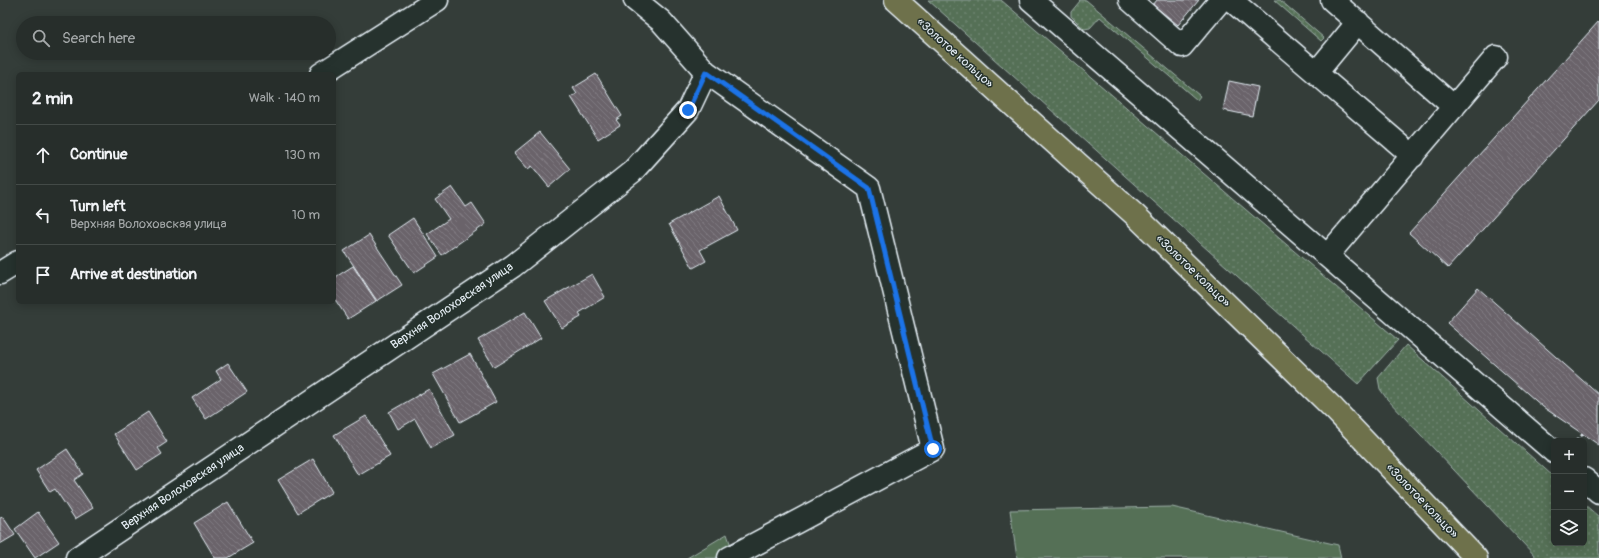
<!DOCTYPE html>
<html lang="en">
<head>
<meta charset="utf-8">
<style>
  :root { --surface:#272e2b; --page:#2f3633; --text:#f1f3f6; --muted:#a4a8a9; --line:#434a47 }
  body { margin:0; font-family:Pangolin,sans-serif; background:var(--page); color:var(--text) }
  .controls { position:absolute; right:12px; bottom:12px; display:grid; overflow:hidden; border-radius:6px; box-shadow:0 2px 10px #0003 }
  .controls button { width:36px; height:36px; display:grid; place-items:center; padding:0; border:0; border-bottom:1px solid var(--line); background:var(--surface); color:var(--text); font:20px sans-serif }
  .stop { position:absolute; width:12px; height:12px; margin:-9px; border:3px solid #1a73e8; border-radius:50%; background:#fff }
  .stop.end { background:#1a73e8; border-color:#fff; box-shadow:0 1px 4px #0008 }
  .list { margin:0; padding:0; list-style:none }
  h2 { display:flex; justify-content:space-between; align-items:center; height:52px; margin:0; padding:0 16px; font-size:17px }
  h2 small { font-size:13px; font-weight:400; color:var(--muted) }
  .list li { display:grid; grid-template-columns:26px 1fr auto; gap:12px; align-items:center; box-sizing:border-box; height:60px; padding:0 16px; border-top:1px solid var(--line) }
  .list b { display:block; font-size:15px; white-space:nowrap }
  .list p { margin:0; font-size:13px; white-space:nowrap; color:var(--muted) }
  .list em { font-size:13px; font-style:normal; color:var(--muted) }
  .icon { flex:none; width:22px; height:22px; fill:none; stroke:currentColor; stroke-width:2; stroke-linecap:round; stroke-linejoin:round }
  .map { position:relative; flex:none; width:1599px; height:558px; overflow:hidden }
  .search { position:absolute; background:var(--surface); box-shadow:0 2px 10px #0003; left:16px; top:16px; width:320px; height:44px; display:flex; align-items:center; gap:10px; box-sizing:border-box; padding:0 14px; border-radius:22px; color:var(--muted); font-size:15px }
  .panel { position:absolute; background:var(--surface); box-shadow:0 2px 10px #0003; left:16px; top:72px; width:320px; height:232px; border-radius:6px }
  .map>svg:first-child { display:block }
  .grass { fill:url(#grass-dots); stroke:#9eb0a8 }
  .green { fill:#547057; stroke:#9eb0a8 }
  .building { fill:url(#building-back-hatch); stroke:#e8f1f8 }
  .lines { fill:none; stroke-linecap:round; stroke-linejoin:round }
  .minor-casing { stroke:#e8f1f8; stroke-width:25 }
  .major-casing { stroke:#e8f1f8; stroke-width:25 }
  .path { stroke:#e8f1f8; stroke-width:2.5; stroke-dasharray:4 3; stroke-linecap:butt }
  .minor { stroke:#26332d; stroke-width:22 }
  .major { stroke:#6e714b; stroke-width:22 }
  .route { stroke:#1a73e8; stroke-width:5 }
  .labels { text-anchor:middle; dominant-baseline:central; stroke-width:3; stroke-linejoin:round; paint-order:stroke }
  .street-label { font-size:12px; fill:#e8f1f8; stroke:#26332d }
</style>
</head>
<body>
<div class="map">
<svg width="1599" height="558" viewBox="0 0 1599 558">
  <defs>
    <pattern id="grass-dots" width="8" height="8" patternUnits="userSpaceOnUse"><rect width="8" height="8" fill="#547057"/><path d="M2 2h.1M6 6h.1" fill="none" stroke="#6d8570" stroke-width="1.8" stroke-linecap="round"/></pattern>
    <pattern id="building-back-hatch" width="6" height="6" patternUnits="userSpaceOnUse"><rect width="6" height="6" fill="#6b636b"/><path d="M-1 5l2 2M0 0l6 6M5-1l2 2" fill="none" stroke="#807a81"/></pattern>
  </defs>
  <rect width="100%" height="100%" fill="#343d39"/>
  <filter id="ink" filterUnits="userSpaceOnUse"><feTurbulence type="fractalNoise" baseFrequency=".025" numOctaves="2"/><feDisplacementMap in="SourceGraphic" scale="8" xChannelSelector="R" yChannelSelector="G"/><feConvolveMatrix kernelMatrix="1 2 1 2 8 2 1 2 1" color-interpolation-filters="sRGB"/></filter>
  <g filter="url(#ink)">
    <path class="grass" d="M928 0H1001L1398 340 1358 384Z
      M1079 0H1086L1200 96 1197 100 1100 17 1090 28 1084 29 1071 16V12L1080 1Z
      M1274 0H1280L1324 38 1321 41Z
      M1406 345 1554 477V543H1584V504L1599 517V558H1537L1387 399 1380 389 1378 378Z"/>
    <path class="green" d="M1172 507 1338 545 1341 558H1017L1010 510Z
      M727 534 735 558H687Z"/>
    <path class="building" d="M1157 0H1199L1178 25 1153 5Z
      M1599 21V100L1448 268 1409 233Z
      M596 74 622 116 616 120 620 125 598 139 571 97 577 94 573 88Z
      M1229 81 1258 87 1252 116 1223 110Z
      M540 132 570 169 549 187 532 166 528 169 514 153Z
      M452 187 466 207 472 203 486 224 442 255 427 234 449 219 435 199Z
      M719 196 737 230 700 250 706 261 693 268 669 224Z
      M413 218 438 257 414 273 388 235Z
      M369 235 402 285 377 301 344 251Z
      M353 266 376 301 348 319 334 298V278Z
      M592 274 605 297 579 313 581 317 562 328 545 301Z
      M1478 288 1599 395V445L1543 407 1447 323Z
      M525 312 541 338 494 367 478 340Z
      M470 354 496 402 460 422 433 374Z
      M228 363 247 392 206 419 192 398 221 379 216 371Z
      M429 389 455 435 431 448 415 419 398 429 389 412Z
      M148 412 167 442 158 448 162 454 137 470 114 434Z
      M366 416 390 456 358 475 334 435Z
      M67 449 83 474 74 480 93 508 75 519 55 489 50 492 36 470Z
      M313 459 332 492 298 513 278 480Z
      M228 502 253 543 228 558H215L194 523Z
      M38 512 59 542 35 558 15 529Z
      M3 517 15 535 0 544V518Z"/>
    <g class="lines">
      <g class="minor-casing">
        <path id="minor" d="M1031 0 1554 452
          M1130 0 1182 46 1221 0
          M1231 0 1413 156
          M1332 0 1454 107
          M706 72 869 188 933 449 729 558
          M1316 73 1358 22
          M321 74 437 0
          M1327 256 1496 57
          M0 273 18 262
          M1584 479 1599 492
          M77 558 513 266 632 172 688 110 706 72 661 21 635 0"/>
      </g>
      <g class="major-casing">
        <path id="major" d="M896 0 1135 215 1334 409 1476 558"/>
      </g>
      <path class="path" d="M1576 441 1583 434"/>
      <use href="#minor" class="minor"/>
      <use href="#major" class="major"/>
    </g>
  </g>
  <g class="lines" filter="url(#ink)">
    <path class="route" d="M688 110 706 72 869 188 933 449"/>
  </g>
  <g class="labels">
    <g class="street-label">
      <text transform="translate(955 53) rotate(42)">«Золотое кольцо»</text>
      <text transform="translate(1193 271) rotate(44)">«Золотое кольцо»</text>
      <text transform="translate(452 306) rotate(-34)">Верхняя Волоховская улица</text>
      <text transform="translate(183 487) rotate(-34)">Верхняя Волоховская улица</text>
      <text transform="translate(1422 501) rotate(46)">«Золотое кольцо»</text>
    </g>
  </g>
</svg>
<div class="controls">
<button>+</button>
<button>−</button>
<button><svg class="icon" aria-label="layers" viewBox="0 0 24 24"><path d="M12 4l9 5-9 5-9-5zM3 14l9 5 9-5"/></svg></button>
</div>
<div class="stop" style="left:933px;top:449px"></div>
<div class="stop end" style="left:688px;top:110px"></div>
<div class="search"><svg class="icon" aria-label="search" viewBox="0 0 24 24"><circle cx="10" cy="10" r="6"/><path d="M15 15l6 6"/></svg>Search here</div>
<section class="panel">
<h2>2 min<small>Walk · 140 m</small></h2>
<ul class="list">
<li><svg class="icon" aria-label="ahead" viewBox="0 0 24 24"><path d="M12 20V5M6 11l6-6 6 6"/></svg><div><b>Continue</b></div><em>130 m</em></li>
<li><svg class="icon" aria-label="left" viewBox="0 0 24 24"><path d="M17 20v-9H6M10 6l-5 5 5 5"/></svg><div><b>Turn left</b><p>Верхняя Волоховская улица</p></div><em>10 m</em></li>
<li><svg class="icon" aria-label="arrive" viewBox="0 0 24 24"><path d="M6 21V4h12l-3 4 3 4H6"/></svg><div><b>Arrive at destination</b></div></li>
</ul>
</section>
</div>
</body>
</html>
